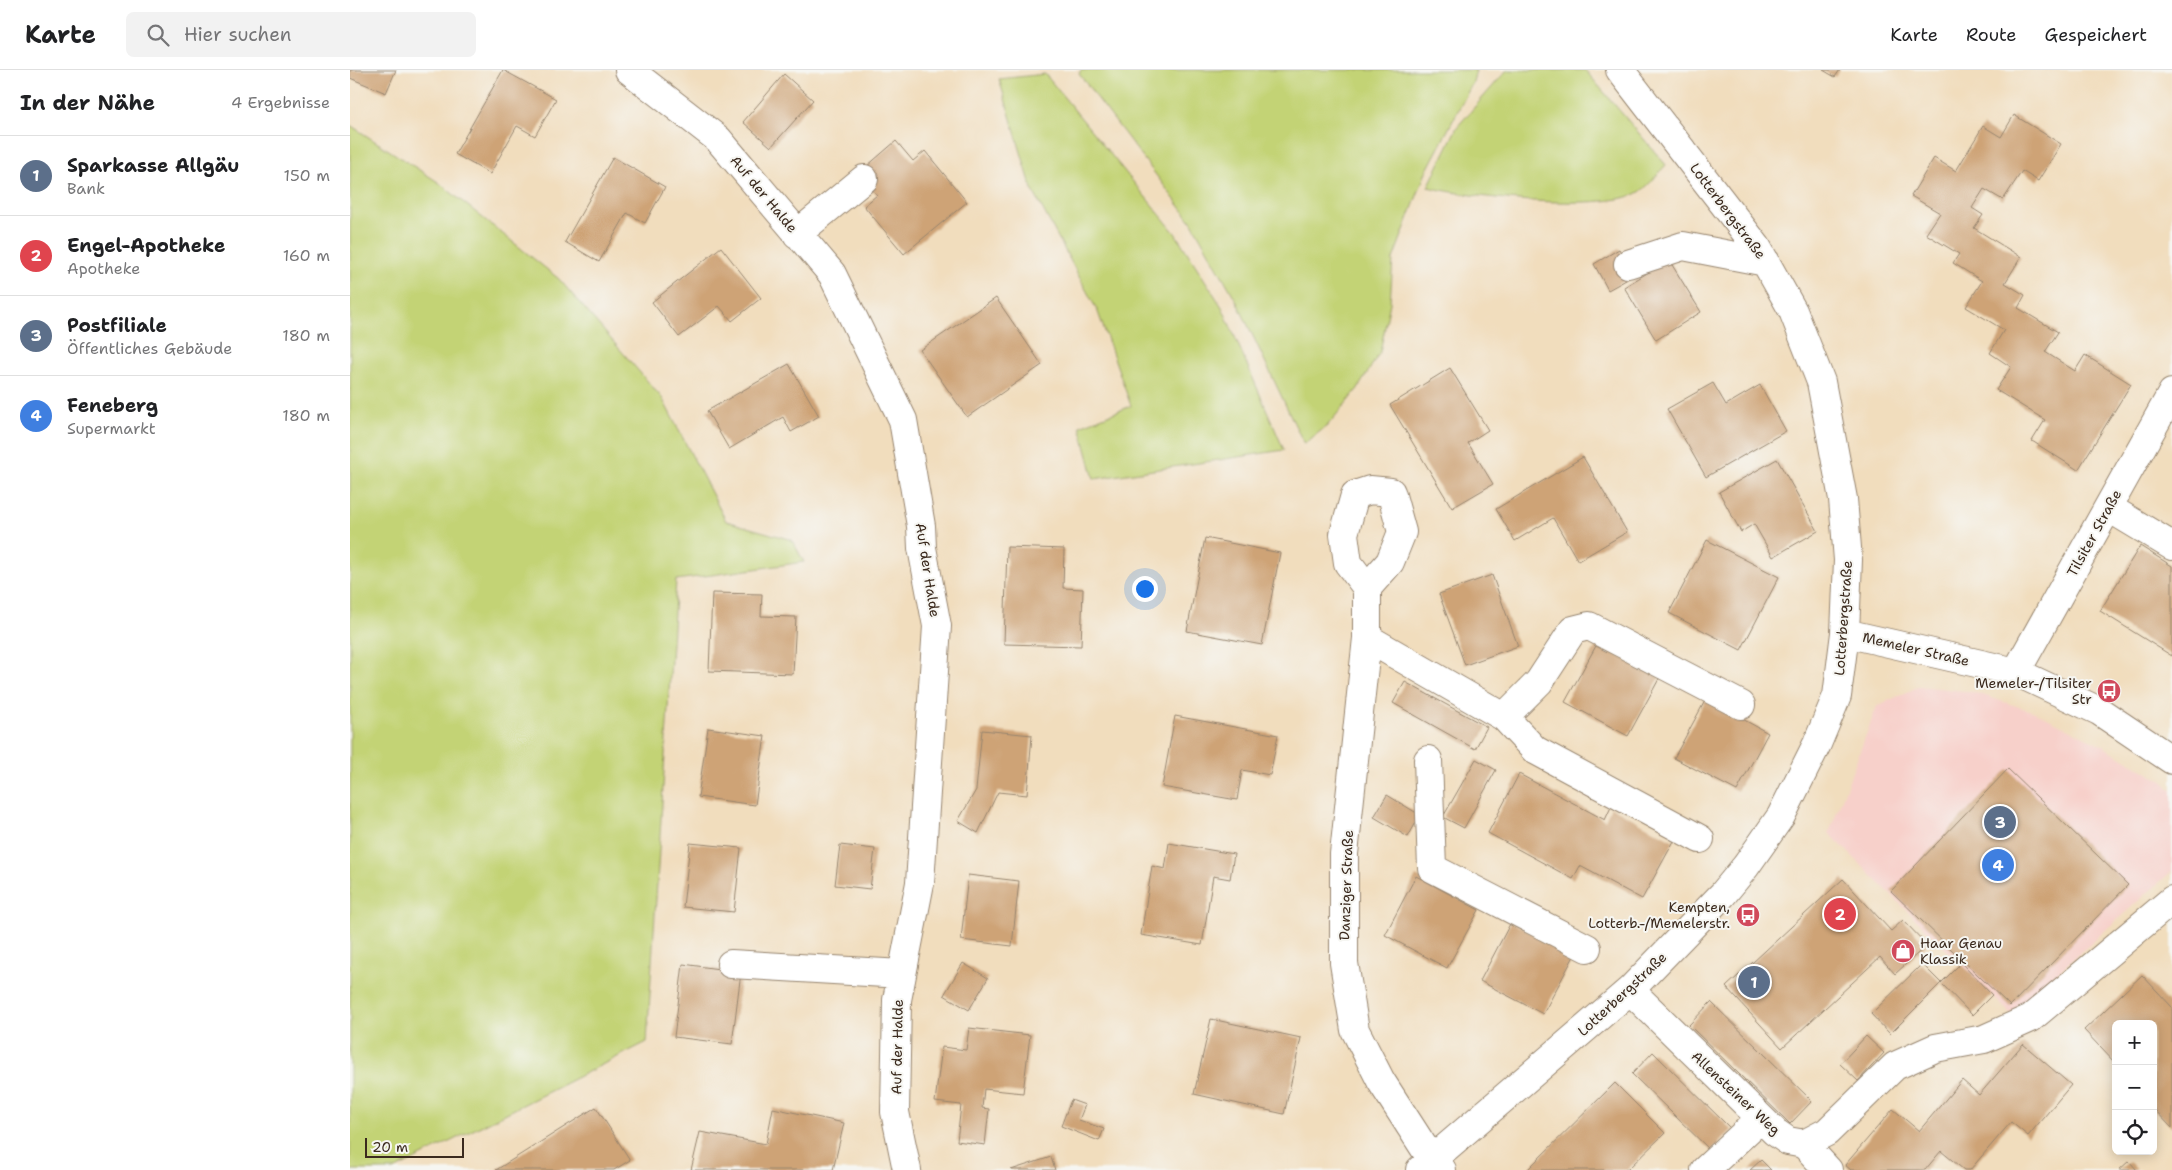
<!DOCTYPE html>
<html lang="de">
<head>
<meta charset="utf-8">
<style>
  :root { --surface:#fff; --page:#f2f2f2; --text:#202124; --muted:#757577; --line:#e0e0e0; --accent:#0b8043 }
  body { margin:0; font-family:"Shantell Sans",sans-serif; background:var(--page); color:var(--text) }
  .controls { position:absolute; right:15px; bottom:15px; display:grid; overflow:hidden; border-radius:8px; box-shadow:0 2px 12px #0003 }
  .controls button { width:45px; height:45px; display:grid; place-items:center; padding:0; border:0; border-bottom:1px solid var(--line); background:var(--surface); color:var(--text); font:25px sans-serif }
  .scale { position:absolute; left:15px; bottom:12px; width:99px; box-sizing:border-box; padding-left:5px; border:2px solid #3b2a1e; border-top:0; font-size:14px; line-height:18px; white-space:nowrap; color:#3b2a1e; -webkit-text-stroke:4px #f6f6f2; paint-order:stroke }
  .you { position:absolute; left:794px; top:518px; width:18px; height:18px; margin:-12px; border:4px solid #fff; border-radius:50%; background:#1a73e8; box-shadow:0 0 0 8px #1a73e833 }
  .badge { display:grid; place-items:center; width:32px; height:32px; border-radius:50%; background:var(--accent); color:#fff; font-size:16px; font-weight:700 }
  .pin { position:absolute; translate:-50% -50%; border:2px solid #fff; box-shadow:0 1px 5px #0006 }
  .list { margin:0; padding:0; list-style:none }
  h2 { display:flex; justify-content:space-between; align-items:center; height:65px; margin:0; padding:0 20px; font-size:21px }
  h2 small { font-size:16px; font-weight:400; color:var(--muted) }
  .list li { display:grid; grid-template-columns:32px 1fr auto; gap:15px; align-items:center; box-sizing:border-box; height:80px; padding:0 20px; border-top:1px solid var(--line) }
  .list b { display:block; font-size:19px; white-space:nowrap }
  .list p { margin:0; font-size:16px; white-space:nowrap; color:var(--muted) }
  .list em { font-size:16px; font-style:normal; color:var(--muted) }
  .icon { flex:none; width:28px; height:28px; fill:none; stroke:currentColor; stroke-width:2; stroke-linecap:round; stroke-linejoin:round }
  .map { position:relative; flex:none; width:1822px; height:1100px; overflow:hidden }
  header { display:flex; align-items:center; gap:30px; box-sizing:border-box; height:70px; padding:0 25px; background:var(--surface); border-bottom:1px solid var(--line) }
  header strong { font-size:24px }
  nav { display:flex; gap:28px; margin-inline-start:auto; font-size:18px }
  .search { width:350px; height:45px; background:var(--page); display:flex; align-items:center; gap:12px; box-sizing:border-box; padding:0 18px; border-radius:8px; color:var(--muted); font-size:19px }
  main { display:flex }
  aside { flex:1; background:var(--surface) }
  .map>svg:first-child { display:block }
  .built { fill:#f7d0ca }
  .green { fill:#c3d375; stroke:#7f7e4a }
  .building { fill:#cea376 }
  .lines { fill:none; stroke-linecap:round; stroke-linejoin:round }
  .minor-casing { stroke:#96846e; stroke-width:30 }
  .minor { stroke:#fff; stroke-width:28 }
  .labels { text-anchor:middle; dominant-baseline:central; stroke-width:4; stroke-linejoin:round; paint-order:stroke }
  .street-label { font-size:14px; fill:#3b2a1e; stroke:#f6f6f2 }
  .poi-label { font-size:14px; fill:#3b2a1e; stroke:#f6f6f2; text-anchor:end }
</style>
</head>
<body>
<header>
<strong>Karte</strong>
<div class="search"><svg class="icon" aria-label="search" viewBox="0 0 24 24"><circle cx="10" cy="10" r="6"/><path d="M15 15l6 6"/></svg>Hier suchen</div>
<nav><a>Karte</a><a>Route</a><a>Gespeichert</a></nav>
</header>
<main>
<aside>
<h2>In der Nähe<small>4 Ergebnisse</small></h2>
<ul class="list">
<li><span class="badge" style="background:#5c6f8a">1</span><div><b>Sparkasse Allgäu</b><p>Bank</p></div><em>150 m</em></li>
<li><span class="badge" style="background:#e0444e">2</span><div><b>Engel-Apotheke</b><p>Apotheke</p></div><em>160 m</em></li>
<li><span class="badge" style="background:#5c6f8a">3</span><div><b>Postfiliale</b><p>Öffentliches Gebäude</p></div><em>180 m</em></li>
<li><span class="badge" style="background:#3f7fe0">4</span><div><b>Feneberg</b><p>Supermarkt</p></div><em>180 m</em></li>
</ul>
</aside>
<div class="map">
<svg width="1822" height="1100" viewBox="0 0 1822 1100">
  <rect width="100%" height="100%" fill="#f6f6f2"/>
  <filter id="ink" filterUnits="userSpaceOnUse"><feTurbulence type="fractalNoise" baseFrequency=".02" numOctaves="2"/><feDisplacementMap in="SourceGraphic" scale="10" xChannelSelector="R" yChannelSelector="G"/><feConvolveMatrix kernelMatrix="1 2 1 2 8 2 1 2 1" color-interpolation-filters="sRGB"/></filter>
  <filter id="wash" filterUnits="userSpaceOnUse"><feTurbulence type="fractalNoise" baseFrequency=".0096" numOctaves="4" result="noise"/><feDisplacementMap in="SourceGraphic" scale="20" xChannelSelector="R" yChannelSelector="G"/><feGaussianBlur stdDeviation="1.12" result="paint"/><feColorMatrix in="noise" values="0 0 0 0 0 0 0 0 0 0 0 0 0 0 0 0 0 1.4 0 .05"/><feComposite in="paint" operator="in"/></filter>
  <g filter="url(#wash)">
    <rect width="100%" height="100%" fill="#f1ddbd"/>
    <path class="built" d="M1570 616 1623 622 1685 642 1746 672 1814 712 1822 721V801L1661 944 1479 763 1527 636Z"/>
    <path class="green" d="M731 0H1126L1123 12 1076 102 1043 189 1040 233 1030 282 1007 320 977 356 954 374 886 230 841 151 729 4Z
      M1157 0H1235L1316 95C1308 103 1297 119 1286 124 1248 141 1120 128 1078 117L1107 57Z
      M695 4 825 163 872 237 934 380 744 409 730 356 781 336 748 242 682 119 649 9Z
      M0 55 88 112 209 209 312 328 376 451 442 470 454 492 326 510 297 972 44 1100H0Z"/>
    <g id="blocks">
      <path class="building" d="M0 0H46L36 23 0 8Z
        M153 0 206 29 185 66 167 56 140 104 105 84Z
        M1473 0H1490L1485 7Z
        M434 4 463 30 421 77 393 52Z
        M1664 45 1711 74 1688 111 1672 101 1653 130 1634 119 1622 138 1633 145 1624 158 1671 187 1655 213 1675 225 1668 238 1708 262 1695 282 1725 301 1735 285 1781 314 1728 400 1682 371 1695 350 1646 320 1661 297 1640 283 1654 260 1616 237 1632 211 1603 193 1609 184 1576 164 1590 143 1561 126 1584 88 1606 101 1633 56 1651 67Z
        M546 71 563 91 575 81 617 132 554 184 514 136 527 125 509 103Z
        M263 87 315 117 295 153 277 143 249 192 215 172Z
        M371 177 411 228 382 251 369 236 329 267 302 232Z
        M1269 179 1285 205 1258 220 1244 194Z
        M1319 190 1351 242 1306 270 1274 217Z
        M646 228 692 295 617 347 570 280Z
        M439 294 469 346 441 362 433 347 379 379 357 341Z
        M1100 298 1138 360 1118 373 1143 414 1102 438 1040 335Z
        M1363 313 1376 335 1410 315 1436 361 1356 407 1317 339Z
        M1233 387 1277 462 1228 491 1203 448 1165 471 1146 439Z
        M1427 389 1468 461 1423 487 1404 454 1391 462 1369 422Z
        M855 468 930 483 912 575 837 561Z
        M1357 470 1429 507 1391 580 1319 543Z
        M1790 476 1822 496V586L1750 541Z
        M657 477 714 479 713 518 733 519 731 576 654 574Z
        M1142 505 1168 576 1115 595 1089 524Z
        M362 523 412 524 411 546 446 547 443 604 359 601Z
        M1247 574 1310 607 1278 666 1215 632Z
        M1055 612 1137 657 1125 679 1043 633Z
        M1356 629 1418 663 1387 721 1324 688Z
        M825 646 928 665 920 705 892 700 887 730 812 717Z
        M358 658 415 666 405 735 348 727Z
        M632 660 682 665 677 725 648 722 628 763 608 751 626 720Z
        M1126 689 1146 700 1114 758 1093 747Z
        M1658 699 1778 815 1660 936 1541 821Z
        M1169 704 1255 750 1261 737 1324 771 1292 829 1230 796 1223 809 1138 763Z
        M1037 725 1070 745 1058 767 1024 747Z
        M340 773 391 778 384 842 333 837Z
        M819 773 884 784 880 809 863 806 852 875 791 865 802 796 815 799Z
        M490 775 525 779 520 819 485 815Z
        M618 805 669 811 662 876 611 870Z
        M1066 806 1129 840 1097 898 1035 865Z
        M1493 809 1541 861 1553 850 1577 875 1545 904 1530 887 1432 978 1376 917Z
        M1161 852 1224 886 1193 944 1130 911Z
        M613 893 638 908 619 940 594 925Z
        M1611 893 1642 925 1622 945 1591 913Z
        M333 894 391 902 382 974 324 967Z
        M1572 894 1591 913 1540 964 1521 944Z
        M1792 905 1822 937V1058L1803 1038V954H1766V994L1734 960Z
        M1361 932 1462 1031 1440 1054 1339 955Z
        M861 949 951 968 934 1044 844 1024Z
        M619 958 680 965 673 1023 634 1019 632 1038 639 1039 635 1075 607 1071 611 1035 585 1032 592 977 616 980Z
        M1516 966 1534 983 1508 1011 1490 994Z
        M1673 974 1721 1015 1678 1066 1661 1052 1620 1100H1614L1591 1081 1575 1100H1501L1495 1095 1543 1039 1569 1061 1612 1010 1629 1025Z
        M1303 982 1382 1060 1361 1081 1282 1004Z
        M1265 1013 1315 1063 1277 1100H1177Z
        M721 1030 735 1035 729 1050 754 1059 749 1071 711 1056Z
        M246 1037 280 1090 264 1100H146Z
        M423 1038 494 1053 483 1100H341L350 1062 416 1074Z
        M701 1087 705 1100H661Z
        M1411 1090 1421 1100H1400Z
        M1779 1091 1787 1100H1769Z"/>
    </g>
  </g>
  <g filter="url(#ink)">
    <use href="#blocks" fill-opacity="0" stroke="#96846e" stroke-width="1"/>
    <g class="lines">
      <g class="minor-casing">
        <path id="minor" d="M279 0 368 69 482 204 553 350 571 456 572 478 587 556 570 813 547 930 545 1042 557 1100
          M447 164 514 109
          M1278 194 1333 176 1416 192
          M1759 438 1822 476
          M1017 518 998 493 994 464 1005 425 1020 420 1041 422 1052 462 1040 492 1017 518V568L994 784V893L1005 960 1031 1011 1082 1090 1092 1100
          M1495 563 1666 602 1749 641 1822 690
          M1017 568 1154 647 1185 680 1350 769
          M1666 602 1822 323
          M1154 647 1189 612 1223 560 1239 556 1391 635
          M1078 690 1082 798 1237 878
          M381 894 552 904
          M1280 920 1425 1062 1438 1071 1454 1074 1477 1062 1545 996 1585 978 1634 969 1681 948 1822 830
          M1454 1074 1478 1100
          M1070 1100 1280 920 1373 824 1396 796 1431 746 1467 674 1487 626 1495 563 1498 490 1493 429 1471 312 1443 241 1407 177 1270 0
          M1355 1100 1410 1049"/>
      </g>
      <use href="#minor" class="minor"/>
    </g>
  </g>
  <defs>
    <g id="bus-disc" transform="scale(1.25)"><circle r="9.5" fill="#d1495b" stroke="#f6f6f2"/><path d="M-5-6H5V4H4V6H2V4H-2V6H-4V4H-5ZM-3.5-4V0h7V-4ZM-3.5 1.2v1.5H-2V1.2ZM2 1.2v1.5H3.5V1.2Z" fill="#fff"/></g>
    <g id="shop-disc" transform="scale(1.25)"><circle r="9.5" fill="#d1495b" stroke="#f6f6f2"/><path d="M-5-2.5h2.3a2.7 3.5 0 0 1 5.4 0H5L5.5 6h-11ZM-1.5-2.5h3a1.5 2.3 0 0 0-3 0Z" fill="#fff"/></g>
  </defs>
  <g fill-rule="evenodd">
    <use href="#bus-disc" x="1759" y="621"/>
    <use href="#bus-disc" x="1398" y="845"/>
    <use href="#shop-disc" x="1553" y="881"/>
  </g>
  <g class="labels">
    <g class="street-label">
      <text transform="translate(414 124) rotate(50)">Auf der Halde</text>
      <text transform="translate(1378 141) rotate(53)">Lotterbergstraße</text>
      <text transform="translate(1744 463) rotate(-61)">Tilsiter Straße</text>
      <text transform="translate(578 500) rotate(81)">Auf der Halde</text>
      <text transform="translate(1493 548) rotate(-86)">Lotterbergstraße</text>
      <text transform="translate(1566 579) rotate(13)">Memeler Straße</text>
      <text transform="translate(996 815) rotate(-88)">Danziger Straße</text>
      <text transform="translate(1272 924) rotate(-43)">Lotterbergstraße</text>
      <text transform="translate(547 977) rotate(-89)">Auf der Halde</text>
      <text transform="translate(1386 1023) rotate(43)">Allensteiner Weg</text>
    </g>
    <g class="poi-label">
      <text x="1742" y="613">Memeler-/Tilsiter<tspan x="1742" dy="16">Str</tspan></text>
      <text x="1380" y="837">Kempten,<tspan x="1380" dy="16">Lotterb.-/Memelerstr.</tspan></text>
      <text x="1570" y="873" text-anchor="start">Haar Genau<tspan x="1570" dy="16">Klassik</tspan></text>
    </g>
  </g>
</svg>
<div class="controls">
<button>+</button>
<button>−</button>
<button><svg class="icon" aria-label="locate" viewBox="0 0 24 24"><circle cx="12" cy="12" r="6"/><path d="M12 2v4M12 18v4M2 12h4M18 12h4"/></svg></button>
</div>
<div class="scale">20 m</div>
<div class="you"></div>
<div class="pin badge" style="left:1404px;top:912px;background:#5c6f8a">1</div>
<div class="pin badge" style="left:1490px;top:844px;background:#e0444e">2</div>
<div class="pin badge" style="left:1650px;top:752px;background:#5c6f8a">3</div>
<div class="pin badge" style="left:1648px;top:795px;background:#3f7fe0">4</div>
</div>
</main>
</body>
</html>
